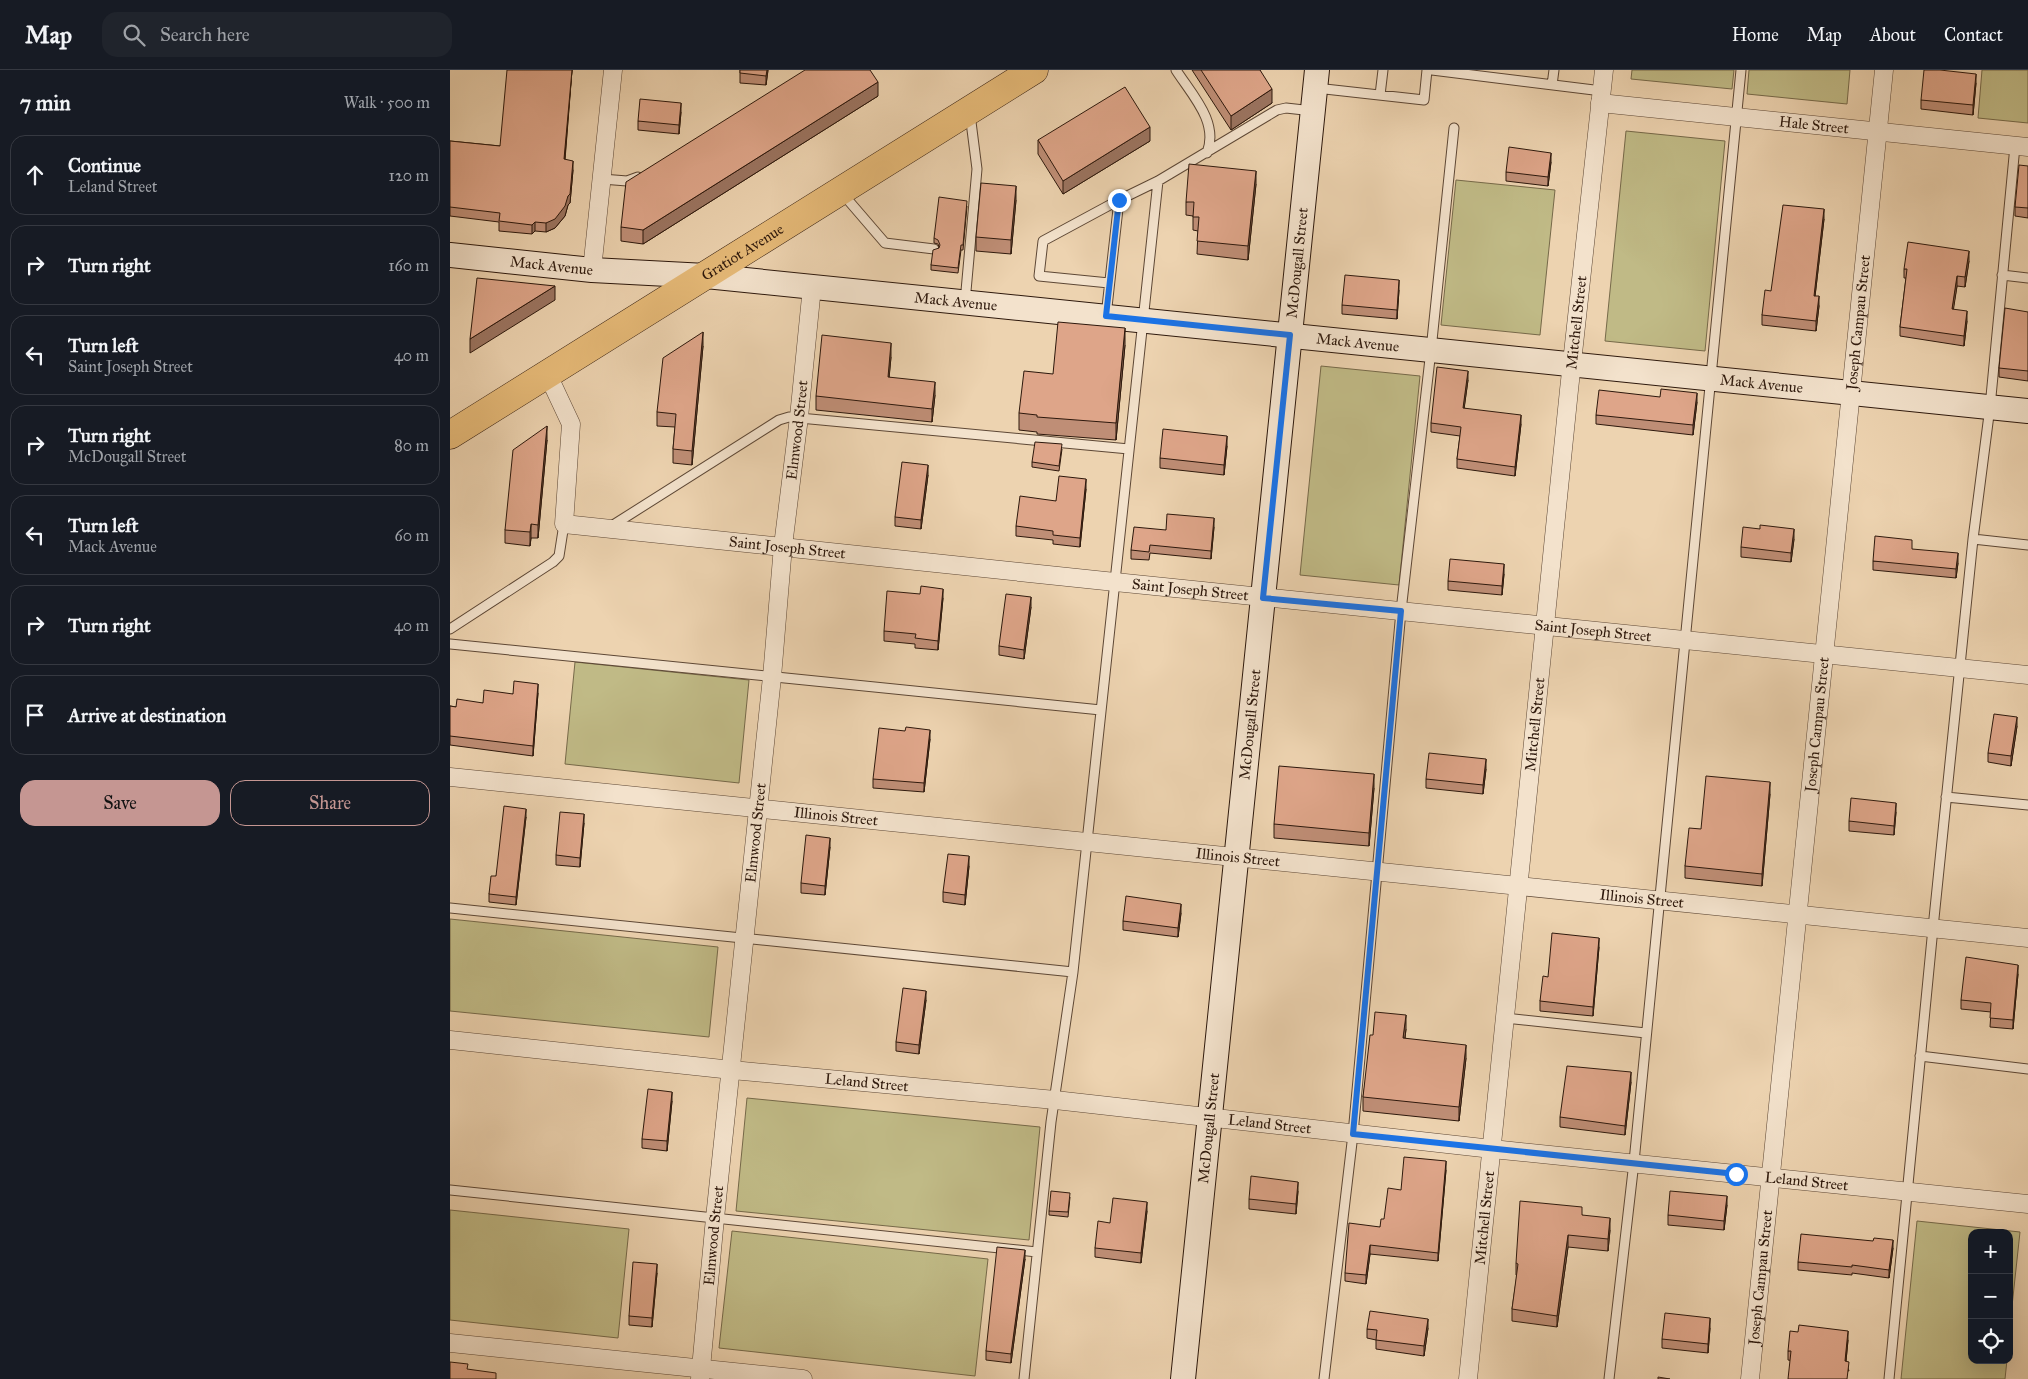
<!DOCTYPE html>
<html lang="en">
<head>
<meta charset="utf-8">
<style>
  :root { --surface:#171b24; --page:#20242c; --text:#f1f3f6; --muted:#9ea1a6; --line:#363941; --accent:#c59692 }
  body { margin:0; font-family:"IM FELL Great Primer",serif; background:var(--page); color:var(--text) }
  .controls { position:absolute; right:15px; bottom:15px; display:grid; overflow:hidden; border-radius:10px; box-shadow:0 5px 20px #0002 }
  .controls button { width:45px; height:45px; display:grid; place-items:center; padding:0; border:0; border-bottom:1px solid var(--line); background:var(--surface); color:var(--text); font:25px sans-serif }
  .stop { position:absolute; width:15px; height:15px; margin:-11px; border:4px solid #1a73e8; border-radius:50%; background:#fff }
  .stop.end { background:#1a73e8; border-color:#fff; box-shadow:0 1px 5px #0008 }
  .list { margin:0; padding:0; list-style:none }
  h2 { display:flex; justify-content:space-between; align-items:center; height:65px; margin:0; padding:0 20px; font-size:21px }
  h2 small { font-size:16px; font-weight:400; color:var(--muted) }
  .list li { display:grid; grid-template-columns:32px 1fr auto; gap:15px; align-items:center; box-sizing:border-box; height:80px; margin:0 10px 10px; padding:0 10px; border:1px solid var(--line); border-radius:15px }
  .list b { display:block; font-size:19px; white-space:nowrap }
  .list p { margin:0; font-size:16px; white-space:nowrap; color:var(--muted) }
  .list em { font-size:16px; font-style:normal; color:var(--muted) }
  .actions { display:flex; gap:10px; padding:15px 20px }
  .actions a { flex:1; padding:11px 0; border:1px solid var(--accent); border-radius:15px; text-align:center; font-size:18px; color:var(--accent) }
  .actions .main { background:var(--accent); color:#111 }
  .icon { flex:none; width:28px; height:28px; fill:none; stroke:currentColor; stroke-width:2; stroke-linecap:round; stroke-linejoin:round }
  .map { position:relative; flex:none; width:1578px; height:1309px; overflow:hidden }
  header { display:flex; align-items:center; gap:30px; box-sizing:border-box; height:70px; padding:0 25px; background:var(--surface); border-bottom:1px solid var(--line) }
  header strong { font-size:24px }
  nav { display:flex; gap:28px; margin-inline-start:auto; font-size:18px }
  .search { width:350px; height:45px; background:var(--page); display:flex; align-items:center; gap:12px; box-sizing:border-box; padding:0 18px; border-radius:15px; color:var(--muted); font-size:19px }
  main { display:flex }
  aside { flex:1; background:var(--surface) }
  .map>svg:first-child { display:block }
  .green { fill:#c0ba86; stroke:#766949 }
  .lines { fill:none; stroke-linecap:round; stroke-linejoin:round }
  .lane-casing { stroke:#5d4735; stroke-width:11 }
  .street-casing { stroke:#5d4735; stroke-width:19 }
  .secondary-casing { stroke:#2d180c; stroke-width:26 }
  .primary-casing { stroke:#2d180c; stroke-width:29 }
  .lane { stroke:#f3e2cc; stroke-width:9 }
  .street { stroke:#f3e2cc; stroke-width:18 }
  .secondary { stroke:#f3e2cc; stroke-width:24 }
  .primary { stroke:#e6ba78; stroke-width:28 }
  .wall { fill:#bf8e76; stroke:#2d180c }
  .shaded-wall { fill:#9b7460; stroke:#2d180c }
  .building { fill:#dea589; stroke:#2d180c }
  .route { stroke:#1a73e8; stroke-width:6 }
  .labels { text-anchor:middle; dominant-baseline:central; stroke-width:4; stroke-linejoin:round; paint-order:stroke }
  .street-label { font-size:15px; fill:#2d180c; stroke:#f3e2cc }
</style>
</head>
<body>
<header>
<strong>Map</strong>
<div class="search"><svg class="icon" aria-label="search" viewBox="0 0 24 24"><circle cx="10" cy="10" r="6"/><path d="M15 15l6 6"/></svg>Search here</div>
<nav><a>Home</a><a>Map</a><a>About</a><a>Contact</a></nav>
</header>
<main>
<aside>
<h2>7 min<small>Walk · 500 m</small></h2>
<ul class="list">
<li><svg class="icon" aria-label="ahead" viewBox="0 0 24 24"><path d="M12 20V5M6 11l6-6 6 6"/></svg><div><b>Continue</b><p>Leland Street</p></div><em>120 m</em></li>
<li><svg class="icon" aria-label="right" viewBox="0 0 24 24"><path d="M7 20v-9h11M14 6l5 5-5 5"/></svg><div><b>Turn right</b></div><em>160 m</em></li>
<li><svg class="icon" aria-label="left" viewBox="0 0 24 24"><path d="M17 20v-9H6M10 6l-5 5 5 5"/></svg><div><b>Turn left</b><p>Saint Joseph Street</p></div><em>40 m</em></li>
<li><svg class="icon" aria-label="right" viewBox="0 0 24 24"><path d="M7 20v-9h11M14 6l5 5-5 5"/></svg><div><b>Turn right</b><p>McDougall Street</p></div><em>80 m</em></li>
<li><svg class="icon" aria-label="left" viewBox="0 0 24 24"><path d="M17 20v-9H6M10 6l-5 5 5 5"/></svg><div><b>Turn left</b><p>Mack Avenue</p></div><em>60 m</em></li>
<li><svg class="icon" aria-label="right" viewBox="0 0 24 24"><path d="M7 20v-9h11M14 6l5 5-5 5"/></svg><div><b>Turn right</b></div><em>40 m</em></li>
<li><svg class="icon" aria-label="arrive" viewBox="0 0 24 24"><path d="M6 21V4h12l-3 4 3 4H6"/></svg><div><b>Arrive at destination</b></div></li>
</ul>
<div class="actions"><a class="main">Save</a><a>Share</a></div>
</aside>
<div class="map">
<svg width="1578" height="1309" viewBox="0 0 1578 1309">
  <rect width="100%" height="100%" fill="#edd3b0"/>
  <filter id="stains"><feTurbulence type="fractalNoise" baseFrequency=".004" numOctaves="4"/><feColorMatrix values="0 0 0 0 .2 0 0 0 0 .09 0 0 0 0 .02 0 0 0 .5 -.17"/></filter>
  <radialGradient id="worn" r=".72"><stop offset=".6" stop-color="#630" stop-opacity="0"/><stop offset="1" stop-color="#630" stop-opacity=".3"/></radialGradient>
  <path class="green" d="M1182 0H1284L1282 19 1181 9Z
    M1299 0H1400L1397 34 1297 24Z
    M1532 0H1578V53L1528 48Z
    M1176 61 1275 71 1255 281 1155 271Z
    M1006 110 1105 120 1090 265 991 255Z
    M871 296 970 306 949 515 850 505Z
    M125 592 299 610 289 713 115 694Z
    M0 849 268 877 259 967 0 941Z
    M297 1028 590 1057 579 1170 286 1141Z
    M0 1140 179 1159 168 1268 0 1250Z
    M1467 1151 1570 1162 1559 1264V1163H1522V1290H1557L1555 1309H1451Z
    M282 1161 538 1189 525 1306 269 1278Z"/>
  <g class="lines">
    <g class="lane-casing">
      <path id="lane" d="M726 0C742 25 769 52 757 83
        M982 0 1152 21
        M1102 15 1104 0
        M866 18 974 30 977 0
        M930 25 933 0
        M152 109 177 111 188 107
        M392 123 435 173 484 179
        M1552 205 1578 208
        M659 213 589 206 593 171 669 130
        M515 232 527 99 520 44
        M656 246 669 130 708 111 827 40 836 38 863 41
        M160 457 329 350 339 347 679 379
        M1523 469 1578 475
        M0 559 103 492 109 486 114 454
        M0 574 651 640
        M1496 727 1578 735
        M0 838 623 902
        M1055 948 1196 963
        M1470 986 1578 999
        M0 1120 587 1182
        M574 1309 601 1052 623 902 708 111
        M874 1309 903 1064 951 541 981 280 1004 58
        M1159 1309 1184 1092 1291 0
        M1439 1309 1483 858 1523 469 1540 337 1565 76"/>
    </g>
    <g class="street-casing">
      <g id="street">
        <path id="s1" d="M1150 33 1578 77"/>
        <path d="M142 200 163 0"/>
        <path id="s2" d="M98 305 121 354 114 454 665 512 1578 605"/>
        <path id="s3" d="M0 707 1578 868"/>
        <path id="s4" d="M0 970 282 1000 605 1030 1042 1079 1578 1134"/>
        <path d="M0 1273 353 1309"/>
        <path id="s5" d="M250 1309 265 1148 322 607 333 476 349 347 362 217"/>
        <path id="s6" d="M1018 1309 1119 320 1154 0"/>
        <path id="s7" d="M1300 1309 1434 0"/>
      </g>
    </g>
    <g class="secondary-casing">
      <g id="secondary">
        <path id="s8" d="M0 185 142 200 256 206 1578 341"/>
        <path id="s9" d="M733 1309 867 0"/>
      </g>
    </g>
    <g class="primary-casing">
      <g id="primary">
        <path id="s10" d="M0 365 584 0"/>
      </g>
    </g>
    <use href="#lane" class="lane"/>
    <use href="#street" class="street"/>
    <use href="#secondary" class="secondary"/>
    <use href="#primary" class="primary"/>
  </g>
  <path class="wall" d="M122 0 115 90 123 100 120 133 118 135 115 146 105 158 96 162 85 161 82 164 49 161V152L0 146V71L50 76Z
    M290 0H318L316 15 290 13Z
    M742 0H810L822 33 781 60Z
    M1526 13 1523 45 1471 39V30Z
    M428 26 193 174 171 171V157Z
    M231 42 229 64 188 60V51Z
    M588 70 700 71 613 124 588 84Z
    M1101 92 1098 116 1056 111V102Z
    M1578 96V148L1565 146V137Z
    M806 114 798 190 747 184 748 161 743 160V146L736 145V132Z
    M566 130 561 184 526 181V167Z
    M517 136 513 180H511L508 203 481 200V195L489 177 488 174 484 173V168Z
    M1374 149 1365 226 1369 236 1366 261 1312 255V245L1321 221Z
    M1519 191 1515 217 1507 216 1503 239 1517 251 1514 276 1450 266V257L1456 208H1454V199Z
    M949 220 947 249 892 244V235Z
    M1578 242V311L1549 307V298Z
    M675 275 666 370 587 364V362L569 360V343L603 304Z
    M253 276 242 395 223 393V379L225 357 207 356V342Z
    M441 287 439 307 485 325 482 352 366 340V326Z
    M1018 310 1014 338 1071 354 1065 406 1007 398V389L1010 366 981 362V353Z
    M1247 332 1243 365 1146 354V345Z
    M97 370 88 468H81L80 476 55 473V460Z
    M777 376 774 405 710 398V388Z
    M612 379 609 401 582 397V392Z
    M478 405 471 459 445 456V447Z
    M636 419 630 477 603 474V470L566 466V456L606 431Z
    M764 457 761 489 700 483 699 490 681 489V480L716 460Z
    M1310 459 1344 469 1341 492 1291 487V477Z
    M1423 491 1508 493 1506 508 1423 500Z
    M1054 504 1052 525 998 520V511Z
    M493 528 488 580 465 578V574L434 571V561Z
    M581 537 574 589 549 585V576Z
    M88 623 83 686 0 675V636L6 637 33 633 63 624Z
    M1567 656 1561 696 1538 692V683Z
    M480 669 474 722 423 718V709Z
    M1036 699 1033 724 976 718V709Z
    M924 718 919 776 824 768V754Z
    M1320 724 1312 816 1235 808V796L1251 759Z
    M1446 742 1444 765 1399 761V751Z
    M76 747 66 835 39 832V824L46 806Z
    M134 753 130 797 106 795V785Z
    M380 777 375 825 351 823V813Z
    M519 796 515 835 493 832V822Z
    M731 843 728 867 673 860V851Z
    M1149 877 1143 946 1090 941V931L1098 907Z
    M1568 904 1563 959 1540 957 1541 942 1511 939V930Z
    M476 930 469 984 446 981V972Z
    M956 959 955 968 1016 988 1009 1051 913 1041V1027L923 965Z
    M1181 1012 1175 1065 1110 1057V1047Z
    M222 1031 217 1081 192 1078V1069Z
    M996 1100 988 1191 920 1184 916 1214 895 1211V1203L930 1157 951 1120Z
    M848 1121 846 1144 799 1139V1129Z
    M620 1127 618 1147 599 1145V1141Z
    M1277 1135 1274 1160 1218 1155V1145Z
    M697 1141 691 1193 645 1187V1178L660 1153Z
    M1132 1145 1160 1160 1158 1181 1118 1177 1107 1257 1062 1251V1239L1067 1205H1066V1193Z
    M1443 1178 1439 1208 1402 1203V1205L1348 1200V1192Z
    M575 1189 561 1293 536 1290V1281Z
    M207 1203 202 1257 179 1255V1246Z
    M978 1258 974 1286 926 1279V1270L917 1268V1259Z
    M1260 1258 1258 1283 1212 1278V1269Z
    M1398 1270 1396 1291 1399 1301 1338 1290V1281Z"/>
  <path class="shaded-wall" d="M122 0 114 99V89Z
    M317 0H318L316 15V6Z
    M1526 4V13L1523 45V35Z
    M428 12V26L193 174V160Z
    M822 19V33L781 60V46Z
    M231 33V42L229 64V55Z
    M700 57V71L613 124V111Z
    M1101 83V92L1098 116V107Z
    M123 91V100L120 133 118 135 115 146 105 158 96 162V153L118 126Z
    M806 101V114L798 190V176Z
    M566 116V130L561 184V170Z
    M1374 139V149L1364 235V226Z
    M85 152V161L82 164V155Z
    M1519 181V191L1515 217V207Z
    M1507 206V216L1502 249V239Z
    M949 210V220L947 249V240Z
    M105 216V230L20 283V269Z
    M1369 226V236L1366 261V251Z
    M1517 241V251L1514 276V266Z
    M675 258V275L666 370V353Z
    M253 262V276L242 395V381Z
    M441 273V287L438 320V307Z
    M1018 301V310L1013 347V338Z
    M485 312V325L482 352V339Z
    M1247 323V332L1243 365V355Z
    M1071 345V354L1065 406V397Z
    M97 356V370L88 468V455Z
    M777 366V376L774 405V395Z
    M478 395V405L471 459V450Z
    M636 409V419L630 477V468Z
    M764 448V457L761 489V481Z
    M81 454V468L80 476V462Z
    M1344 459V469L1341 492V483Z
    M1508 483V493L1506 508V499Z
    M1054 494V504L1052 525V516Z
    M493 519V528L488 580V571Z
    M581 527V537L574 589V580Z
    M88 614V623L83 686V676Z
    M1567 647V656L1561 696V686Z
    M480 660V669L474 722V713Z
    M1036 689V699L1033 724V715Z
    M924 704V718L919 776V763Z
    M1320 712V724L1312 816V804Z
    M1446 733V742L1444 765V756Z
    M76 739V747L66 835V827Z
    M134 744V753L130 797V788Z
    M380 768V777L375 825V816Z
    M519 786V796L515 835V825Z
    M731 834V843L728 867V858Z
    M1149 868V877L1143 946V937Z
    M1568 895V904L1563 959V950Z
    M476 921V930L469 984V975Z
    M956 945V959L953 982V968Z
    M1016 975V988L1009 1051V1037Z
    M1181 1002V1012L1175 1065V1056Z
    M222 1022V1031L217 1081V1071Z
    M996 1091V1100L988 1191V1183Z
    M848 1112V1121L846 1144V1134Z
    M1277 1126V1135L1274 1160V1151Z
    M697 1132V1141L691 1193V1183Z
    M1160 1148V1160L1158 1181V1169Z
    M1118 1165V1177L1107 1257V1246Z
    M1443 1170V1178L1439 1208V1200Z
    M920 1175V1184L916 1214V1205Z
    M575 1180V1189L561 1293V1284Z
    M207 1194V1203L202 1257V1248Z
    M1260 1248V1258L1258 1283V1274Z
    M978 1249V1258L974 1286V1276Z
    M1398 1261V1270L1395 1301V1291Z"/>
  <path class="building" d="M57 0H122L114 89 123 91 120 124 118 126 115 136 105 149 96 153 85 152 82 155 49 151 50 143 0 137V71L50 76Z
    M290 0H317L316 6 290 3Z
    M355 0H420L428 12 193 160 171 157 176 112Z
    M751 0H810L822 19 781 46Z
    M1474 0H1490L1526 4 1523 35 1471 30Z
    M675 17 700 57 613 111 588 70Z
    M190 29 231 33 229 55 188 51Z
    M1059 77 1101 83 1098 107 1056 102Z
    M739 94 806 101 798 176 747 171 749 147H743L744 132H736Z
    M1569 95 1578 96V138L1565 137Z
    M531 113 566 116 561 170 526 167Z
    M489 127 517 131 513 175H511L508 198 481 195 483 180 489 178 490 175 488 170 484 168Z
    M1333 135 1374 139 1364 226H1369L1366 251 1312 245 1315 220 1321 221Z
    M1458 172 1519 181 1515 207 1507 206 1502 239 1517 241 1514 266 1450 257 1457 199H1454Z
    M895 205 949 210 947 240 892 235Z
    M27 208 105 216 20 269Z
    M1555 238 1578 242V301L1549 298Z
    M608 252 675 258 666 353 587 347V345L569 343 574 301 603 304Z
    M253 262 242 381 223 379 226 344 207 342 213 288Z
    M372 265 441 273 438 307 485 312 482 339 366 326Z
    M987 297 1018 301 1013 338 1071 345 1065 397 1007 389 1011 357 981 353Z
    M1211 319 1247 323 1243 355 1146 345 1149 320 1210 327Z
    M97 356 88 455 81 454 80 462 55 460 63 380Z
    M713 359 777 366 774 395 710 388Z
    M585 372 612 374 609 396 582 392Z
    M452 392 478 395 471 450 445 447Z
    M609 406 636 409 630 468 603 465V461L566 456 570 426 606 431Z
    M717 444 764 448 761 481 700 475 699 482 681 480 684 457 716 460Z
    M1310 455 1344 459 1341 483 1291 477 1293 457 1310 459Z
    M1425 466 1462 470V479L1508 483 1506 499 1423 491Z
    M1000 489 1054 494 1052 516 998 511Z
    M471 516 493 519 488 571 465 568 466 564 434 561 437 521 470 524Z
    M556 524 581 527 574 580 549 576Z
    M64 611 88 614 83 676 0 666V636L6 637 7 629 33 633 34 620 63 624Z
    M1544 644 1567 647 1561 686 1538 683Z
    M456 657 480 660 474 713 423 709 429 658 455 661Z
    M979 683 1036 689 1033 715 976 709Z
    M829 696 924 704 919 763 824 754Z
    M1256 706 1320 712 1312 804 1235 796 1239 758 1251 759Z
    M1401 728 1446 733 1444 756 1399 751Z
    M54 736 76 739 66 827 39 824 41 806H46Z
    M110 742 134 744 130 788 106 785Z
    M356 765 380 768 375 816 351 813Z
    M498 784 519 786 515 825 493 822Z
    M676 826 731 834 728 858 673 851Z
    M1102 863 1149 868 1143 937 1090 931 1093 906 1098 907Z
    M1516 887 1568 895 1563 950 1540 948 1541 933 1511 930Z
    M453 918 476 921 469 975 446 972Z
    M925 942 956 945 953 968 1016 975 1009 1037 913 1027 920 965H923Z
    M1117 996 1181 1002 1175 1056 1110 1047Z
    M198 1019 222 1022 217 1071 192 1069Z
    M954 1087 996 1091 988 1183 920 1175 916 1205 895 1203 899 1153 930 1157 931 1149H934L938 1118 951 1120Z
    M801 1106 848 1112 846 1134 799 1129Z
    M601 1121 620 1123 618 1142 599 1141Z
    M1220 1121 1277 1126 1274 1151 1218 1145Z
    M663 1128 697 1132 691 1183 645 1178 648 1151 660 1153Z
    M1070 1131 1132 1137V1145L1160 1148 1158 1169 1118 1165 1107 1246 1062 1239 1068 1194 1066 1193Z
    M1351 1164 1423 1171 1424 1168 1443 1170 1439 1200 1402 1195V1197L1348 1192Z
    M547 1177 575 1180 561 1284 536 1281Z
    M183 1192 207 1194 202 1248 179 1246Z
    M920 1241 978 1249 974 1276 926 1270 927 1260 917 1259Z
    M1215 1243 1260 1248 1258 1274 1212 1269Z
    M1349 1255 1398 1261 1395 1291 1399 1292 1397 1309H1338L1341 1281H1338L1340 1261 1348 1262Z
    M0 1292 18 1294 17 1299 46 1303V1309H0Z
    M1208 1307 1220 1309H1208Z"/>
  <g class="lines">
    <path class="route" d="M669 130 656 246 840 265 813 528 951 541 903 1064 1286 1104"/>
  </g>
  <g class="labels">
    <g class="street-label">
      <text stroke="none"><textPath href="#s1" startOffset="215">Hale Street</textPath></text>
      <text stroke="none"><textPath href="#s10" startOffset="345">Gratiot Avenue</textPath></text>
      <text stroke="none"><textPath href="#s9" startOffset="1122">McDougall Street</textPath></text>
      <text stroke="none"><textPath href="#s8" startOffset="102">Mack Avenue</textPath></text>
      <text stroke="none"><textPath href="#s8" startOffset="508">Mack Avenue</textPath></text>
      <text stroke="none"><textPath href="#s6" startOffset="1062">Mitchell Street</textPath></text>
      <text stroke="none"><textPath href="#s7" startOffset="1062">Joseph Campau Street</textPath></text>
      <text stroke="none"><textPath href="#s8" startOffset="912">Mack Avenue</textPath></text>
      <text stroke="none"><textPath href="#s8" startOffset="1318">Mack Avenue</textPath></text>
      <text stroke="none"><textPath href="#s5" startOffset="954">Elmwood Street</textPath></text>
      <text stroke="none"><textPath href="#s2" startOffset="379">Saint Joseph Street</textPath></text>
      <text stroke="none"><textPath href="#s2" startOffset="784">Saint Joseph Street</textPath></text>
      <text stroke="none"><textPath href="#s2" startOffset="1189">Saint Joseph Street</textPath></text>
      <text stroke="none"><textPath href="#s9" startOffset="658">McDougall Street</textPath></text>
      <text stroke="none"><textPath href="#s6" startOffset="658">Mitchell Street</textPath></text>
      <text stroke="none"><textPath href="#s7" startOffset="658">Joseph Campau Street</textPath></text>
      <text stroke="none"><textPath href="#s3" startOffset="388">Illinois Street</textPath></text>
      <text stroke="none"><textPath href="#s5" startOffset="549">Elmwood Street</textPath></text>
      <text stroke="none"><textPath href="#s3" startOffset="792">Illinois Street</textPath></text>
      <text stroke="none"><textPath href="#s3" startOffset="1198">Illinois Street</textPath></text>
      <text stroke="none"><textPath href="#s4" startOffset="419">Leland Street</textPath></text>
      <text stroke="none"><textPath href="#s4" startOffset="824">Leland Street</textPath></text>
      <text stroke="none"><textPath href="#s9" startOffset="252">McDougall Street</textPath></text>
      <text stroke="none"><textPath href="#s4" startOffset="1364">Leland Street</textPath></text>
      <text stroke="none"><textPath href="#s6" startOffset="162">Mitchell Street</textPath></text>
      <text stroke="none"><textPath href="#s5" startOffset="144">Elmwood Street</textPath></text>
      <text stroke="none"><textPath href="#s7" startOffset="102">Joseph Campau Street</textPath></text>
    </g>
  </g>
  <rect width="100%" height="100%" filter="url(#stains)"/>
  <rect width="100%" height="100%" fill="url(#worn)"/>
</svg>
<div class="controls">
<button>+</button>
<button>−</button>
<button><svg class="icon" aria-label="locate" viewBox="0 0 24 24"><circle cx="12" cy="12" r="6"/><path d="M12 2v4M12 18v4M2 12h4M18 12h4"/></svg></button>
</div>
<div class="stop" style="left:1286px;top:1104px"></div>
<div class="stop end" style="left:669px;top:130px"></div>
</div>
</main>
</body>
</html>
